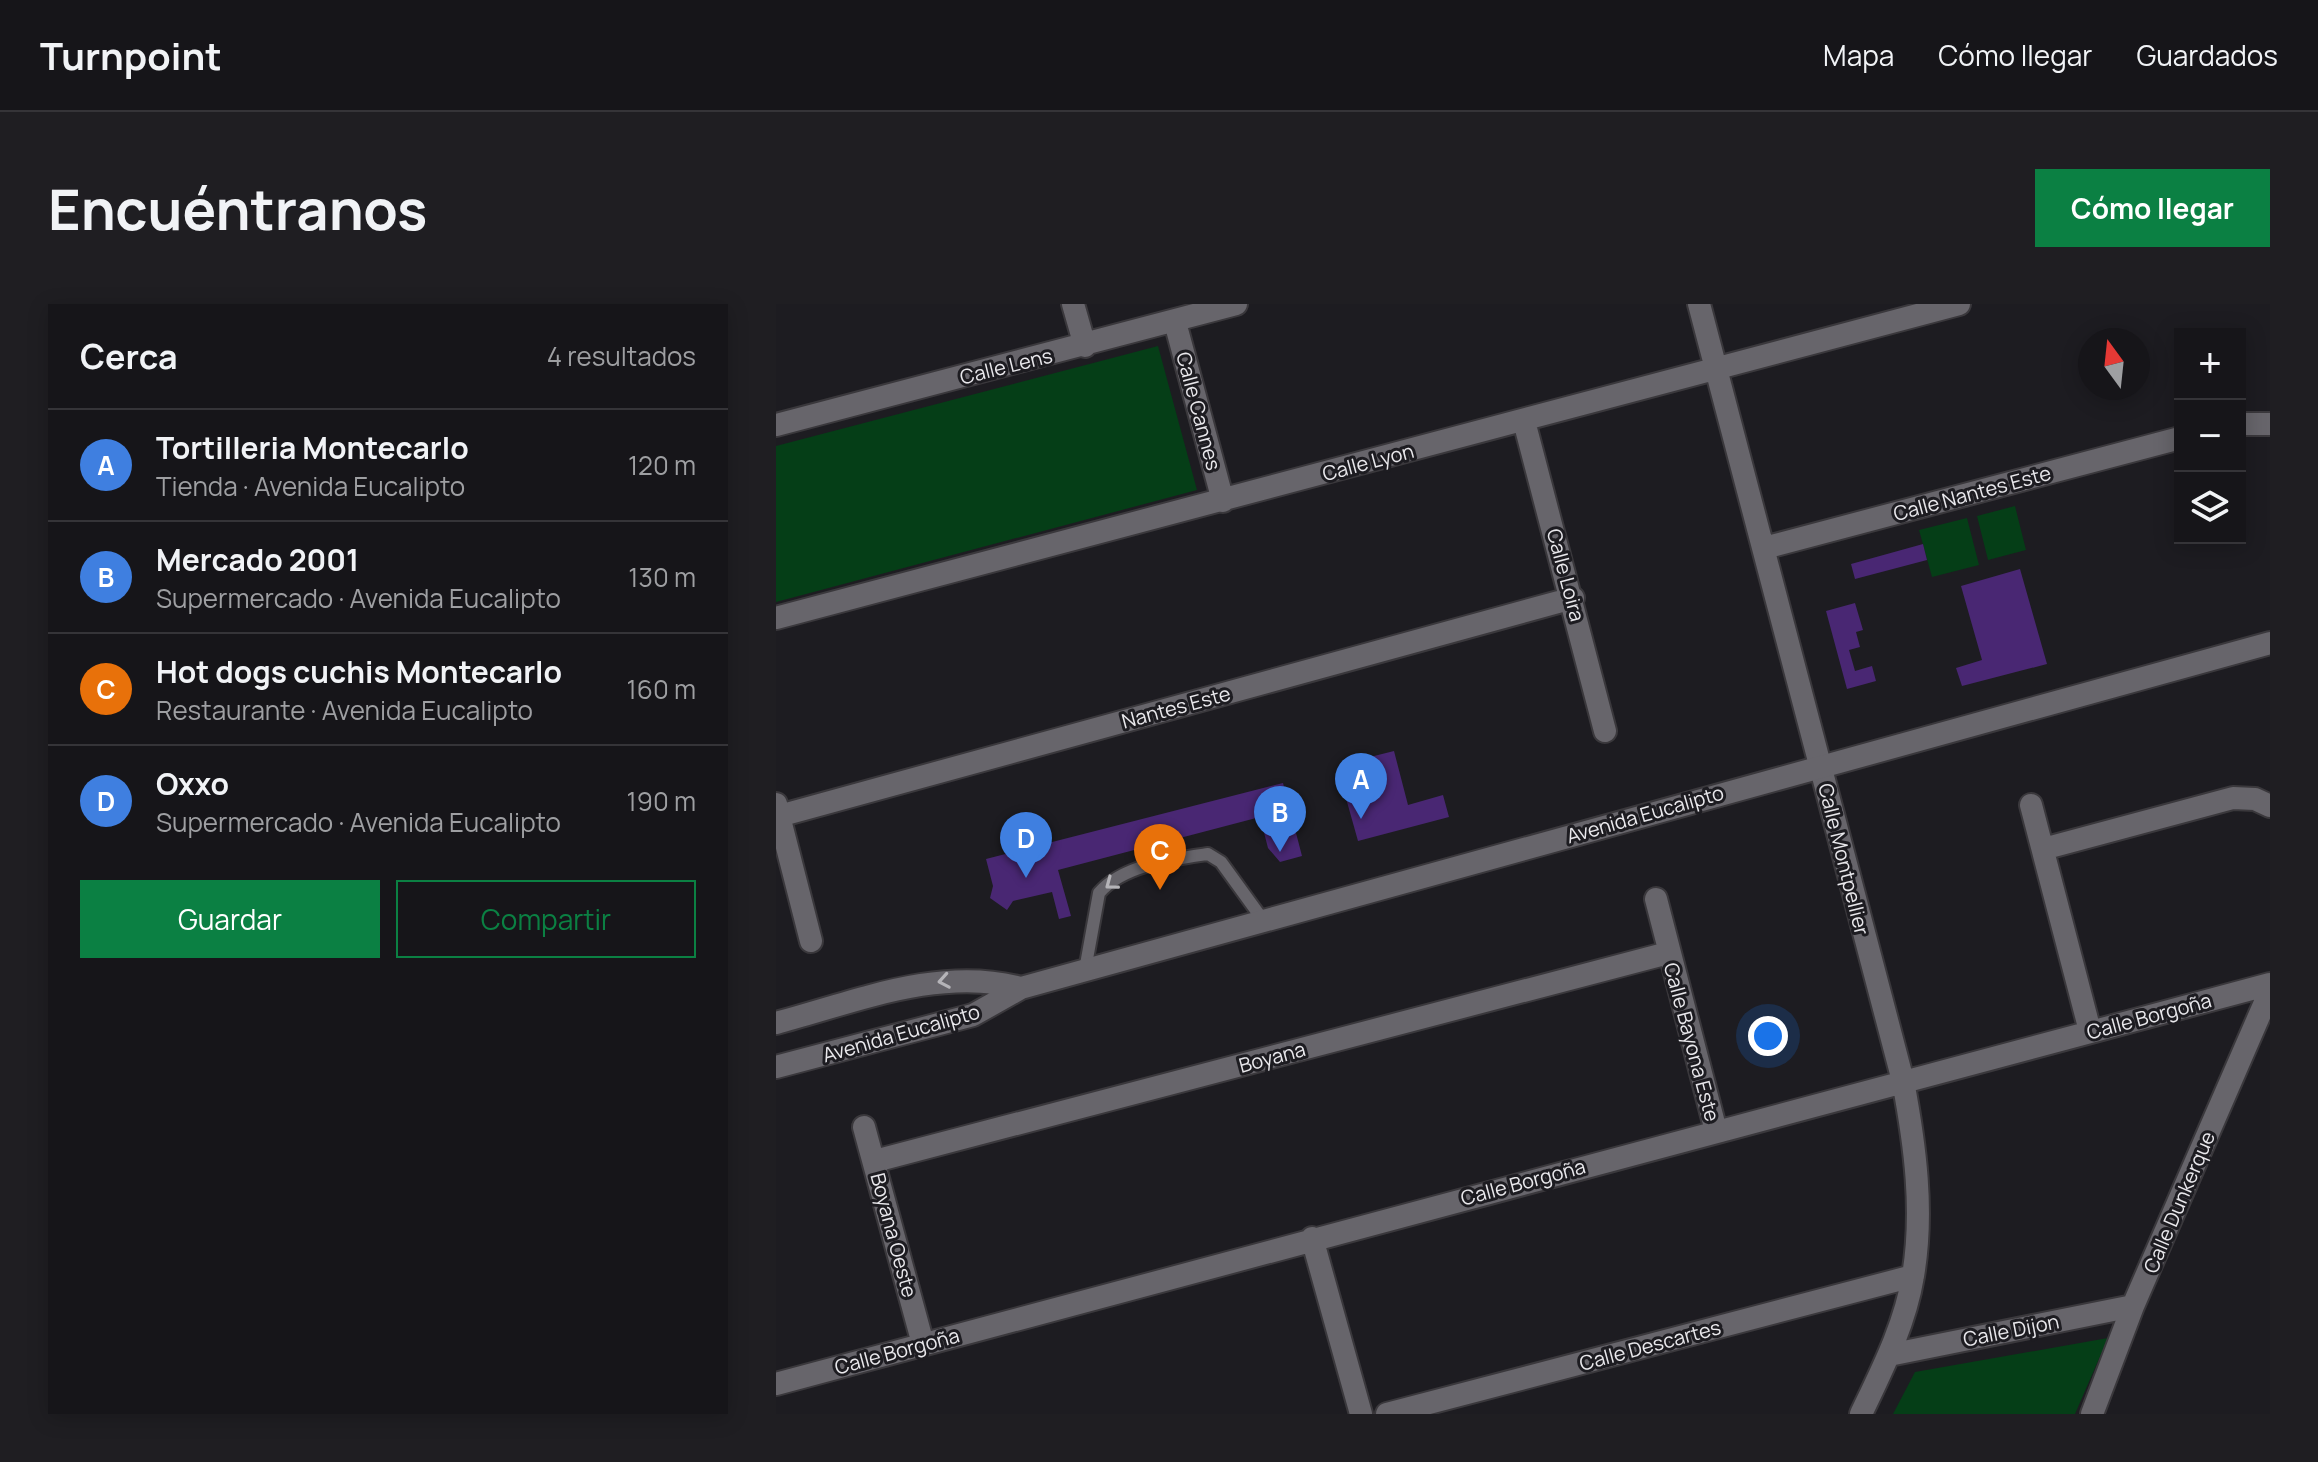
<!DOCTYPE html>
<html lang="es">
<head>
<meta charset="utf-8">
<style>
  :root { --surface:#161519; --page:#1f1e22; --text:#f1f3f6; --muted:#9e9fa2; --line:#353438; --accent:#0b8043 }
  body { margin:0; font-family:Manrope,sans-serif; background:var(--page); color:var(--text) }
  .controls { position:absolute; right:24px; top:24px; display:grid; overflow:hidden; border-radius:0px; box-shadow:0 4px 20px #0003 }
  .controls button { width:72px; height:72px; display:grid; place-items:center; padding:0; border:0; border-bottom:2px solid var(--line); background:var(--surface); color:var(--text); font:40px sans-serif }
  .compass { position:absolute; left:1302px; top:24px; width:72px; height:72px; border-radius:50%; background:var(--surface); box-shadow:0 4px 20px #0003; rotate:345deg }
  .you { position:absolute; left:992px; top:732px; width:28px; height:28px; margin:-20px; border:6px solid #fff; border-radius:50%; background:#1a73e8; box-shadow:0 0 0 12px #1a73e833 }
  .badge { display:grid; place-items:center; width:52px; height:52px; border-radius:50%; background:var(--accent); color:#fff; font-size:26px; font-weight:700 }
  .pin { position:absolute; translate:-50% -66px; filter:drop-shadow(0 2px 4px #0008) }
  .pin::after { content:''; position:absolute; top:42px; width:28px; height:24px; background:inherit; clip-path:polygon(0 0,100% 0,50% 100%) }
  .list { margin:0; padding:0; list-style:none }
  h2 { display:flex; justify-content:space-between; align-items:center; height:104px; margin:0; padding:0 32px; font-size:34px }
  h2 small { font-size:26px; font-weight:400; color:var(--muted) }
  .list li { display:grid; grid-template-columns:52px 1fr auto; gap:24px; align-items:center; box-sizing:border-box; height:112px; padding:0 32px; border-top:2px solid var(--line) }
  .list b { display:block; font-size:30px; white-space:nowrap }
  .list p { margin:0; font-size:26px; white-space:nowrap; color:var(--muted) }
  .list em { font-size:26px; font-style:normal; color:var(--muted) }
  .actions { display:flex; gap:16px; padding:24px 32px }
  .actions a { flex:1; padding:18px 0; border:2px solid var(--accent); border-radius:0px; text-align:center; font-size:28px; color:var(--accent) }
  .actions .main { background:var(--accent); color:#fff }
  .icon { flex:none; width:44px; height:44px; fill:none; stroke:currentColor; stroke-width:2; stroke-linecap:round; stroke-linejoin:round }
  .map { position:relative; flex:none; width:1494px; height:1110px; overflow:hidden; border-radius:0px }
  header { display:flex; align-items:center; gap:48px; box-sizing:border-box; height:112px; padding:0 40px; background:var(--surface); border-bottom:2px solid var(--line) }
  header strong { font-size:38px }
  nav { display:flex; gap:44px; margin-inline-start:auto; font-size:28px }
  .intro { display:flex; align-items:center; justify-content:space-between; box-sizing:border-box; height:192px; padding:0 48px }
  h1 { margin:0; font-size:56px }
  .button { padding:20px 36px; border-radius:0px; background:var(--accent); color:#fff; font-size:28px; font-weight:700 }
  main { display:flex; gap:48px; padding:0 48px }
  aside { flex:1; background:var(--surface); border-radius:0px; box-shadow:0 4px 20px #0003 }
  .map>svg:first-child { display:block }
  .green { fill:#053e17 }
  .building { fill:#492773 }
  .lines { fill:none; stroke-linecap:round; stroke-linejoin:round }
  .service-casing { stroke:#3a383c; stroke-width:16 }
  .minor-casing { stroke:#3a383c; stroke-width:26 }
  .tertiary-casing { stroke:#3a383c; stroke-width:26 }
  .service { stroke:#67656b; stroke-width:12 }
  .minor { stroke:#67656b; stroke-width:22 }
  .tertiary { stroke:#67656b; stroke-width:22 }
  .oneway { stroke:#b5b4b8 }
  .labels { text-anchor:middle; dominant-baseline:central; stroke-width:6; stroke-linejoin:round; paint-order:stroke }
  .street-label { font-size:20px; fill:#e9e8ec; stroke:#1d1c21 }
</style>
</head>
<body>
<header>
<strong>Turnpoint</strong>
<nav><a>Mapa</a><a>Cómo llegar</a><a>Guardados</a></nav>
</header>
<div class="intro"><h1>Encuéntranos</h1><a class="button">Cómo llegar</a></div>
<main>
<aside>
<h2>Cerca<small>4 resultados</small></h2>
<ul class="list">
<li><span class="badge" style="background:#3f7fe0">A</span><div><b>Tortilleria Montecarlo</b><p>Tienda · Avenida Eucalipto</p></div><em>120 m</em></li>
<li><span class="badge" style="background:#3f7fe0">B</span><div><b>Mercado 2001</b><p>Supermercado · Avenida Eucalipto</p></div><em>130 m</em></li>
<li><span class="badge" style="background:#e8710a">C</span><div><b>Hot dogs cuchis Montecarlo</b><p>Restaurante · Avenida Eucalipto</p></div><em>160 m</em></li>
<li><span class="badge" style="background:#3f7fe0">D</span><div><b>Oxxo</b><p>Supermercado · Avenida Eucalipto</p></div><em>190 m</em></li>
</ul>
<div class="actions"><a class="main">Guardar</a><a>Compartir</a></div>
</aside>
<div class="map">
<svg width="1494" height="1110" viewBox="0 0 1494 1110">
  <rect width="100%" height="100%" fill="#1d1c21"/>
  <path class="green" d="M382 42 421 186 0 298V142Z
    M1239 202 1250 246 1212 256 1201 212Z
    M1191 214 1203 261 1156 273 1143 226Z
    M1332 1034 1299 1110H1117L1139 1068Z"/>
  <path class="building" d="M1147 240 1151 256 1079 275 1075 260Z
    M1244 265 1271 360 1186 382 1180 364 1206 356 1185 282Z
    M1079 299 1087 326 1080 328 1084 343 1073 346 1079 367 1096 362 1100 377 1071 385 1050 307Z
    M618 447 632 501 667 491 673 513 582 537 566 480 583 475 578 457Z
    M507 479 526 552 504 558 492 544 484 513 282 566 295 612 283 615 276 588 237 597 231 606 214 594 217 582 210 555Z"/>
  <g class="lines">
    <g class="service-casing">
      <path id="service" d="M309 666 323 589C347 561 397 555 432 550L445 558 487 616"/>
    </g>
    <g class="minor-casing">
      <path id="minor" d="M297 0 309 42
        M923 0 1127 777C1139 841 1148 907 1137 972 1129 1021 1106 1066 1085 1110
        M399 18 447 197
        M748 117 829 427
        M1464 120H1494
        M0 121 460 0
        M988 244 1404 134
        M0 314 1183 0
        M0 500 35 637
        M1255 501 1314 727
        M3 512 797 294
        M1267 545 1457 494 1479 495 1494 502
        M880 595 940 827
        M88 823 147 1040
        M99 857 892 649
        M536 934 585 1110
        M1113 1051 1357 1002
        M0 1080 1494 680
        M611 1110 1137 972
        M1316 1110 1357 1002 1494 687"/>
    </g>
    <g class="tertiary-casing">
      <path id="tertiary" d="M0 719C79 698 164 662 245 684
        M0 763 197 711 245 684 1494 339"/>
    </g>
    <use href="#service" class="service"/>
    <use href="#minor" class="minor"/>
    <use href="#tertiary" class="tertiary"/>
  </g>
  <defs><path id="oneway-chevron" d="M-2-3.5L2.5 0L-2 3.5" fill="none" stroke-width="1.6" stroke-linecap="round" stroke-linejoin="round" transform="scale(2)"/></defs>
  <g class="oneway">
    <use href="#oneway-chevron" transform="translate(335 580) rotate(143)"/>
    <use href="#oneway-chevron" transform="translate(168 677) rotate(170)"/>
  </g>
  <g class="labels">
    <g class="street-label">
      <text transform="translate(230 62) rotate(-14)">Calle Lens</text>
      <text transform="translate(423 107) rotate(75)">Calle Cannes</text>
      <text transform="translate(592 158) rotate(-15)">Calle Lyon</text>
      <text transform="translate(1196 189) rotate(-15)">Calle Nantes Este</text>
      <text transform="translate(790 271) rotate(75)">Calle Loira</text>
      <text transform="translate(400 403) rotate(-15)">Nantes Este</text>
      <text transform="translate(869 510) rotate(-16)">Avenida Eucalipto</text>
      <text transform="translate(1068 555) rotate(76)">Calle Montpellier</text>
      <text transform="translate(1373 712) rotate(-15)">Calle Borgoña</text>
      <text transform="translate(125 729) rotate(-16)">Avenida Eucalipto</text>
      <text transform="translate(916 738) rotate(75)">Calle Bayona Este</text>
      <text transform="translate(496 753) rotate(-15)">Boyana</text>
      <text transform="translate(747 878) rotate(-15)">Calle Borgoña</text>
      <text transform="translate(1403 898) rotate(-67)">Calle Dunkerque</text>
      <text transform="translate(118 931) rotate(75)">Boyana Oeste</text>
      <text transform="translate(1235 1026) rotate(-11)">Calle Dijon</text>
      <text transform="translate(874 1041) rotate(-15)">Calle Descartes</text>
      <text transform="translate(121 1047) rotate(-15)">Calle Borgoña</text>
    </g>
  </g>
</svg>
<div class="controls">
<button>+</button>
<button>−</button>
<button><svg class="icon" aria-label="layers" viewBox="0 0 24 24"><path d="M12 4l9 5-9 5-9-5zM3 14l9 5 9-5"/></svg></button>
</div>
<svg class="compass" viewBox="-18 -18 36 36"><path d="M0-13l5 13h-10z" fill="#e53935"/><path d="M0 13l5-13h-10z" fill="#9e9fa2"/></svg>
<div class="you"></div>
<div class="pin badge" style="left:585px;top:515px;background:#3f7fe0">A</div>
<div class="pin badge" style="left:504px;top:548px;background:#3f7fe0">B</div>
<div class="pin badge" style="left:384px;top:586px;background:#e8710a">C</div>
<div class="pin badge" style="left:250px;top:574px;background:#3f7fe0">D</div>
</div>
</main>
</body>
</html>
